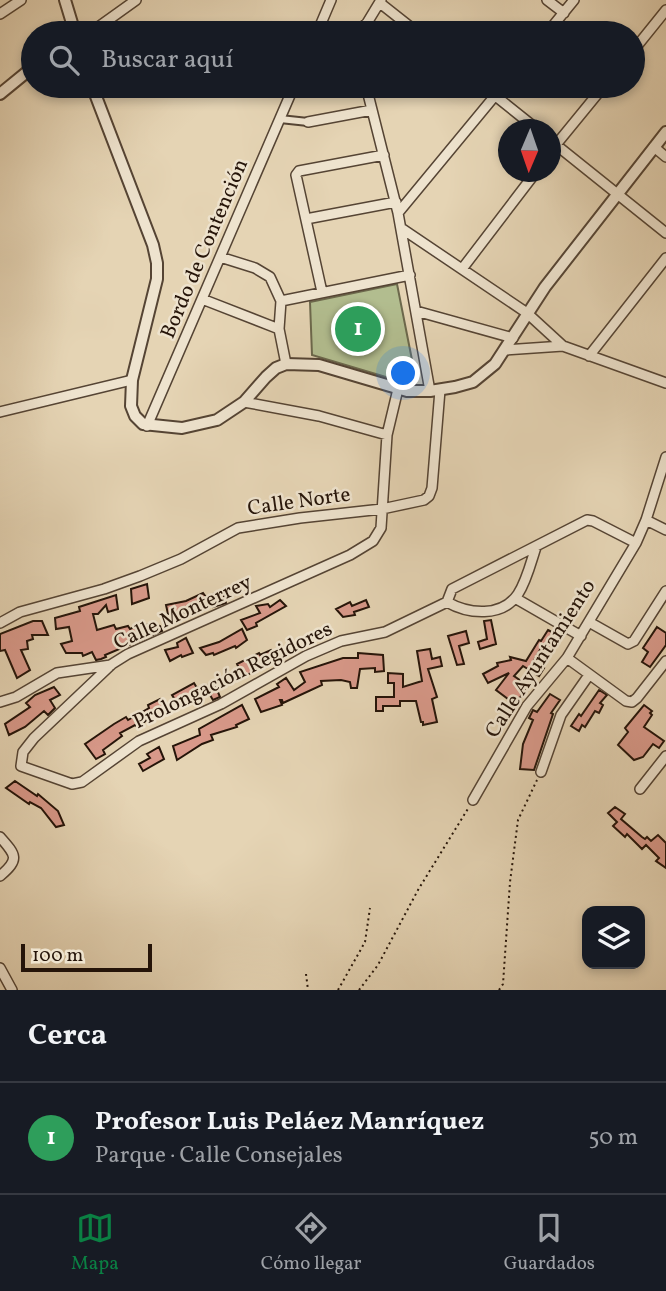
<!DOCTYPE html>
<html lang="es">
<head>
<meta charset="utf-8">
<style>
  :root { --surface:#171b24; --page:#242831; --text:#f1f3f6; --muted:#9ea1a6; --line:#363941; --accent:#0b8043 }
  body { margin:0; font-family:Vollkorn,serif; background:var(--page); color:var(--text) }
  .controls { position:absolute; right:21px; bottom:21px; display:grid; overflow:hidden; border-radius:14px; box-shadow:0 4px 10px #0003 }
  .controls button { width:63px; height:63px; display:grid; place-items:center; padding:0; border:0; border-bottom:2px solid var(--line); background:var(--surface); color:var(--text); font:35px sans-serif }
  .compass { position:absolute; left:498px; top:119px; width:63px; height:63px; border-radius:50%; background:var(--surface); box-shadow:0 4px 10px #0003; rotate:182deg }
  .scale { position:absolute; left:21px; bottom:18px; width:131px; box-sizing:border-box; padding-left:7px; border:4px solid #251409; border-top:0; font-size:19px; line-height:24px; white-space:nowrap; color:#251409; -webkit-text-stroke:5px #eee3ce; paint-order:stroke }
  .you { position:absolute; left:404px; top:374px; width:24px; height:24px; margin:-18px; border:5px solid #fff; border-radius:50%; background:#1a73e8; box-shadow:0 0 0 10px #1a73e833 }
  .badge { display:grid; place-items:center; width:46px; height:46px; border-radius:50%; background:var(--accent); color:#fff; font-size:23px; font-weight:700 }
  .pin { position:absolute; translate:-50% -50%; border:4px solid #fff; box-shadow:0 2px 7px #0006 }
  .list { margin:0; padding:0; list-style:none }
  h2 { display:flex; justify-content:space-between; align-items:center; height:91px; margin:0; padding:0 28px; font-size:30px }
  h2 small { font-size:23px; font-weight:400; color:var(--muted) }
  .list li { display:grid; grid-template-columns:46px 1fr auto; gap:21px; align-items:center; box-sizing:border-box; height:112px; padding:0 28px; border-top:2px solid var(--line) }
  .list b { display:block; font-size:26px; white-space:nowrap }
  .list p { margin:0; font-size:23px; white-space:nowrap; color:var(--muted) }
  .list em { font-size:23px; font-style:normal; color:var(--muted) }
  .icon { flex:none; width:38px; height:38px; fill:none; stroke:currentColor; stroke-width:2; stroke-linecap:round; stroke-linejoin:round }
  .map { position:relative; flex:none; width:666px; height:990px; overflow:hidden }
  .search { position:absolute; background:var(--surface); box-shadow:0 4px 10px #0003; left:21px; right:21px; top:21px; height:77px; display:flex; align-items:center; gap:18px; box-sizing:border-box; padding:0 24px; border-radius:38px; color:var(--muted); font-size:26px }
  .sheet { height:203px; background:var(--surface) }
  nav { display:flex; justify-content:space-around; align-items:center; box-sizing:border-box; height:98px; border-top:2px solid var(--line); background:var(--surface); font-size:19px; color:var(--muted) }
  nav a { display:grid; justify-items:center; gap:4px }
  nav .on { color:var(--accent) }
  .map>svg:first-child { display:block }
  .green { fill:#b2bd8f; stroke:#6c684c; stroke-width:2 }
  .building { fill:#d9998a; stroke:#251409; stroke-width:2 }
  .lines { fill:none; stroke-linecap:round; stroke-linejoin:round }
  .pedestrian-casing { stroke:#554434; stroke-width:10 }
  .minor-casing { stroke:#554434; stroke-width:12 }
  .tertiary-casing { stroke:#554434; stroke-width:14 }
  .path { stroke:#251409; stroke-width:2; stroke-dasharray:2 3.5; stroke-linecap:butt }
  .pedestrian { stroke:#eee3ce; stroke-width:6 }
  .minor { stroke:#eee3ce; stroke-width:9 }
  .tertiary { stroke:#eee3ce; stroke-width:10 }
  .labels { text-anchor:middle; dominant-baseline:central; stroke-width:5; stroke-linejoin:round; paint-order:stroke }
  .street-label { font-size:21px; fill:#251409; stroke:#eee3ce }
</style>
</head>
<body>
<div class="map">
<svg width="666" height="990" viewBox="0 0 666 990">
  <rect width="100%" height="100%" fill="#e5d4b4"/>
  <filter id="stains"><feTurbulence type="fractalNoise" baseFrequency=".00286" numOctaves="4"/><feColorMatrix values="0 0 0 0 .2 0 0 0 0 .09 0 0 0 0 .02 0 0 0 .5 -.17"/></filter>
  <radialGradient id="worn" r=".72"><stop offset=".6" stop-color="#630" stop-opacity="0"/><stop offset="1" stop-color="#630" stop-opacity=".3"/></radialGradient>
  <path class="green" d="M397 284 415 375 406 383 312 355 310 302Z"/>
  <path class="building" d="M147 584 149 598 132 604 131 589Z
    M222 590 226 603 213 607 211 601 199 610 197 606 184 613V615L173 618 171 614H168L166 605 186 601 203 593 206 597Z
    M116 595 118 609 108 612 106 605 98 614H93L97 630 114 625 116 629 128 626 130 629 139 625 140 627 152 623 160 626 162 631 105 655 106 657 101 659 96 660 92 652 83 656 82 653H66L61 644 72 641 69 627 56 629 55 618 80 611 79 607Z
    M280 600 286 606 256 623 257 626 247 630 241 620 260 613 256 606 268 604 270 607Z
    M366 600 369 607 354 612 355 615 343 617 336 609 350 602 352 606Z
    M491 620 496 644 480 649 478 642 487 639 484 621Z
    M33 621H42L48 635H32L33 639 27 641 28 649 21 650 30 670 17 678 5 650 0 651V634Z
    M657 627 666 633V645L650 667 642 662 648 652 643 648Z
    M242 629 247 640 236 648 235 646 214 655 213 653 206 655 200 648 219 642Z
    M548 630 561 637 548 655 540 650 533 662 544 668 539 676 523 666 514 676 527 685 516 705 496 690 509 673 488 683 483 674 498 666 497 663 511 660 510 657 526 661 539 640 541 641Z
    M466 631 469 643 459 646 464 664 457 665 448 636Z
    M186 638 193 653 182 657 181 655 170 661 165 650 178 647 177 643Z
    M430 649 432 659 440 657 442 666 428 669 437 697 432 699 437 722 423 725V722H421L416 701H400V706H383V711H376V697H394V683H388V673L403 674V687L422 681 417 651Z
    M271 650 277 660 243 677 237 664 259 653 260 655Z
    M358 653 383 655 384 671 375 672V668L360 669 357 688H351L350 682 341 680 321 681 322 685 283 703 282 700H280L282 705 261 712 255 699 279 687 277 684 286 678 294 690 305 682 300 672 343 658H358Z
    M218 682 215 685 220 697 213 700 207 690 195 700 194 695 176 701 172 695 194 683 197 688Z
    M54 687 60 695 50 700 55 708 48 715 44 711 25 727 9 735 5 724 30 707 26 703 35 695Z
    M599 690 607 695 600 703 603 705 599 713 595 711 585 727 582 725 579 731 571 726 579 714 581 716Z
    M550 694 560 700 551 713 553 714 534 770 520 769 523 744 533 720 529 718 533 710 537 712Z
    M160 699 164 706 146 717 147 720 137 727 135 725 120 733 122 736 103 750 105 754 96 759 85 744 114 724 126 717 128 720 149 708 148 705Z
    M242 705 249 719 236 725 237 727 211 735 213 740 202 744 177 760 173 746 200 735 199 729Z
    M644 705 652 711 650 713 652 715 644 727 664 741 659 748 653 744 643 757 634 760 618 745 628 732 625 728Z
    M159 747 164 759 143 771 139 764 150 758 147 754Z
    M15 781 37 796 38 794 58 811 64 825 56 827 41 808 30 802 29 804 6 788Z
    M615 807 625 814 621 819 642 837 645 839 647 837 651 841 658 835 666 843V868L656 861 659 858 646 845 642 849 627 834 625 837 613 826 617 822 608 813Z"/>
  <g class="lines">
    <g class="pedestrian-casing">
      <path id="pedestrian" d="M280 119 308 122"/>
    </g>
    <g class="minor-casing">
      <path id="minor" d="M547 0 564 13
        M380 3 418 33
        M0 14 21 0
        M90 33 136 0
        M317 33 331 0
        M355 33 367 23 381 0
        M547 33 574 0
        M633 51 666 10
        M366 86 398 213 430 391
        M483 86 538 130
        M308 122 372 110
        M550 140 666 233
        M654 147 666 157
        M550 152 604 86
        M398 213 503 86
        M306 219 396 202
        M401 228 527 313 563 346
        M220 257 255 268 270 277 281 301 279 329 286 364
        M462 269 536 172
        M322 292 296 175 299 171 384 155
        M202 299 279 329
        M281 301 410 275
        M416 311 513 338
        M506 350 563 346 666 383
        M589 356 666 258
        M398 389 387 435 381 528 373 541 350 555 128 654 112 664 34 738 23 752 21 766 72 784 82 782 139 741 221 704 306 656 341 641 385 632 447 602 452 589 587 520 593 521 636 543
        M244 402 319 416 387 435
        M0 412 132 380
        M147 426 294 86
        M646 520 666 530
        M515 598 581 636
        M447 602C468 614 502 618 518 594 527 580 531 562 536 547
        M589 622 628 644 634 641 666 591
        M0 623 20 612 104 589 140 576 181 559 238 528 300 518 382 509 424 500 429 496 432 488 440 390
        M567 658 626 701 632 702 637 698 666 661
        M0 702 16 697 57 673 111 665
        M541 772 561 715 589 675
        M640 789 666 756
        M473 800 527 706 567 658 636 543 646 520 666 457
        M0 837C16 855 20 859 0 876
        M0 968 12 990"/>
    </g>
    <g class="tertiary-casing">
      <path id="tertiary" d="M65 0 75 33
        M92 86 153 245 157 263V279L132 380 131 406 135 416 143 424 182 428 217 420 244 402 266 377 276 368 286 364 319 365 407 391H430L455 387 473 382 495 364 545 287 666 132
        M0 94 33 67"/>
    </g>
    <path class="path" d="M306 974 308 990
      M338 990 365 942 370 908
      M359 990 378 965 418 890 469 807
      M499 990 503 984 510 882 518 820 537 780"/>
    <use href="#pedestrian" class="pedestrian"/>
    <use href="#minor" class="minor"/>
    <use href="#tertiary" class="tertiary"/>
  </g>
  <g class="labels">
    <g class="street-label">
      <text transform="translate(205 249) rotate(-67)">Bordo de Contención</text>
      <text transform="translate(299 502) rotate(-8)">Calle Norte</text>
      <text transform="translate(183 613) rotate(-25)">Calle Monterrey</text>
      <text transform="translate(541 659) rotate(-57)">Calle Ayuntamiento</text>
      <text transform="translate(233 676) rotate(-26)">Prolongación Regidores</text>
    </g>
  </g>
  <rect width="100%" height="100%" filter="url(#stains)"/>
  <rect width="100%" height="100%" fill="url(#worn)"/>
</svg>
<div class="controls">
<button><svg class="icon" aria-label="layers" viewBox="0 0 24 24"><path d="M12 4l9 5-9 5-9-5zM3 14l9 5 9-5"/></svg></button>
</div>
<svg class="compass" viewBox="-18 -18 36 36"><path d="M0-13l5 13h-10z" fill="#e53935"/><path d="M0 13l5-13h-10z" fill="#9ea1a6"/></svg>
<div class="scale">100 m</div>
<div class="you"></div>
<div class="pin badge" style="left:358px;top:329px;background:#2e9e5b">1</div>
<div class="search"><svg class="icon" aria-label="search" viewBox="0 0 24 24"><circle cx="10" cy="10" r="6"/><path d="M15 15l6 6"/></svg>Buscar aquí</div>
</div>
<section class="sheet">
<h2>Cerca<small></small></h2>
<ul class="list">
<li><span class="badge" style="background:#2e9e5b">1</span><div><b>Profesor Luis Peláez Manríquez</b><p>Parque · Calle Consejales</p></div><em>50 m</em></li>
</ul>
</section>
<nav>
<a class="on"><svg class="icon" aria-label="map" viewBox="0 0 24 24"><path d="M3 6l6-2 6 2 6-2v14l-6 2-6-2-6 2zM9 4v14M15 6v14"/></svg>Mapa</a>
<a><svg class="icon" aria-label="directions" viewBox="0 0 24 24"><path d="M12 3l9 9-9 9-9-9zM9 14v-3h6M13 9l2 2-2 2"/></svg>Cómo llegar</a>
<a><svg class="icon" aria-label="saved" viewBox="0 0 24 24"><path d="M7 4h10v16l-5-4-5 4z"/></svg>Guardados</a>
</nav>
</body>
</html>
